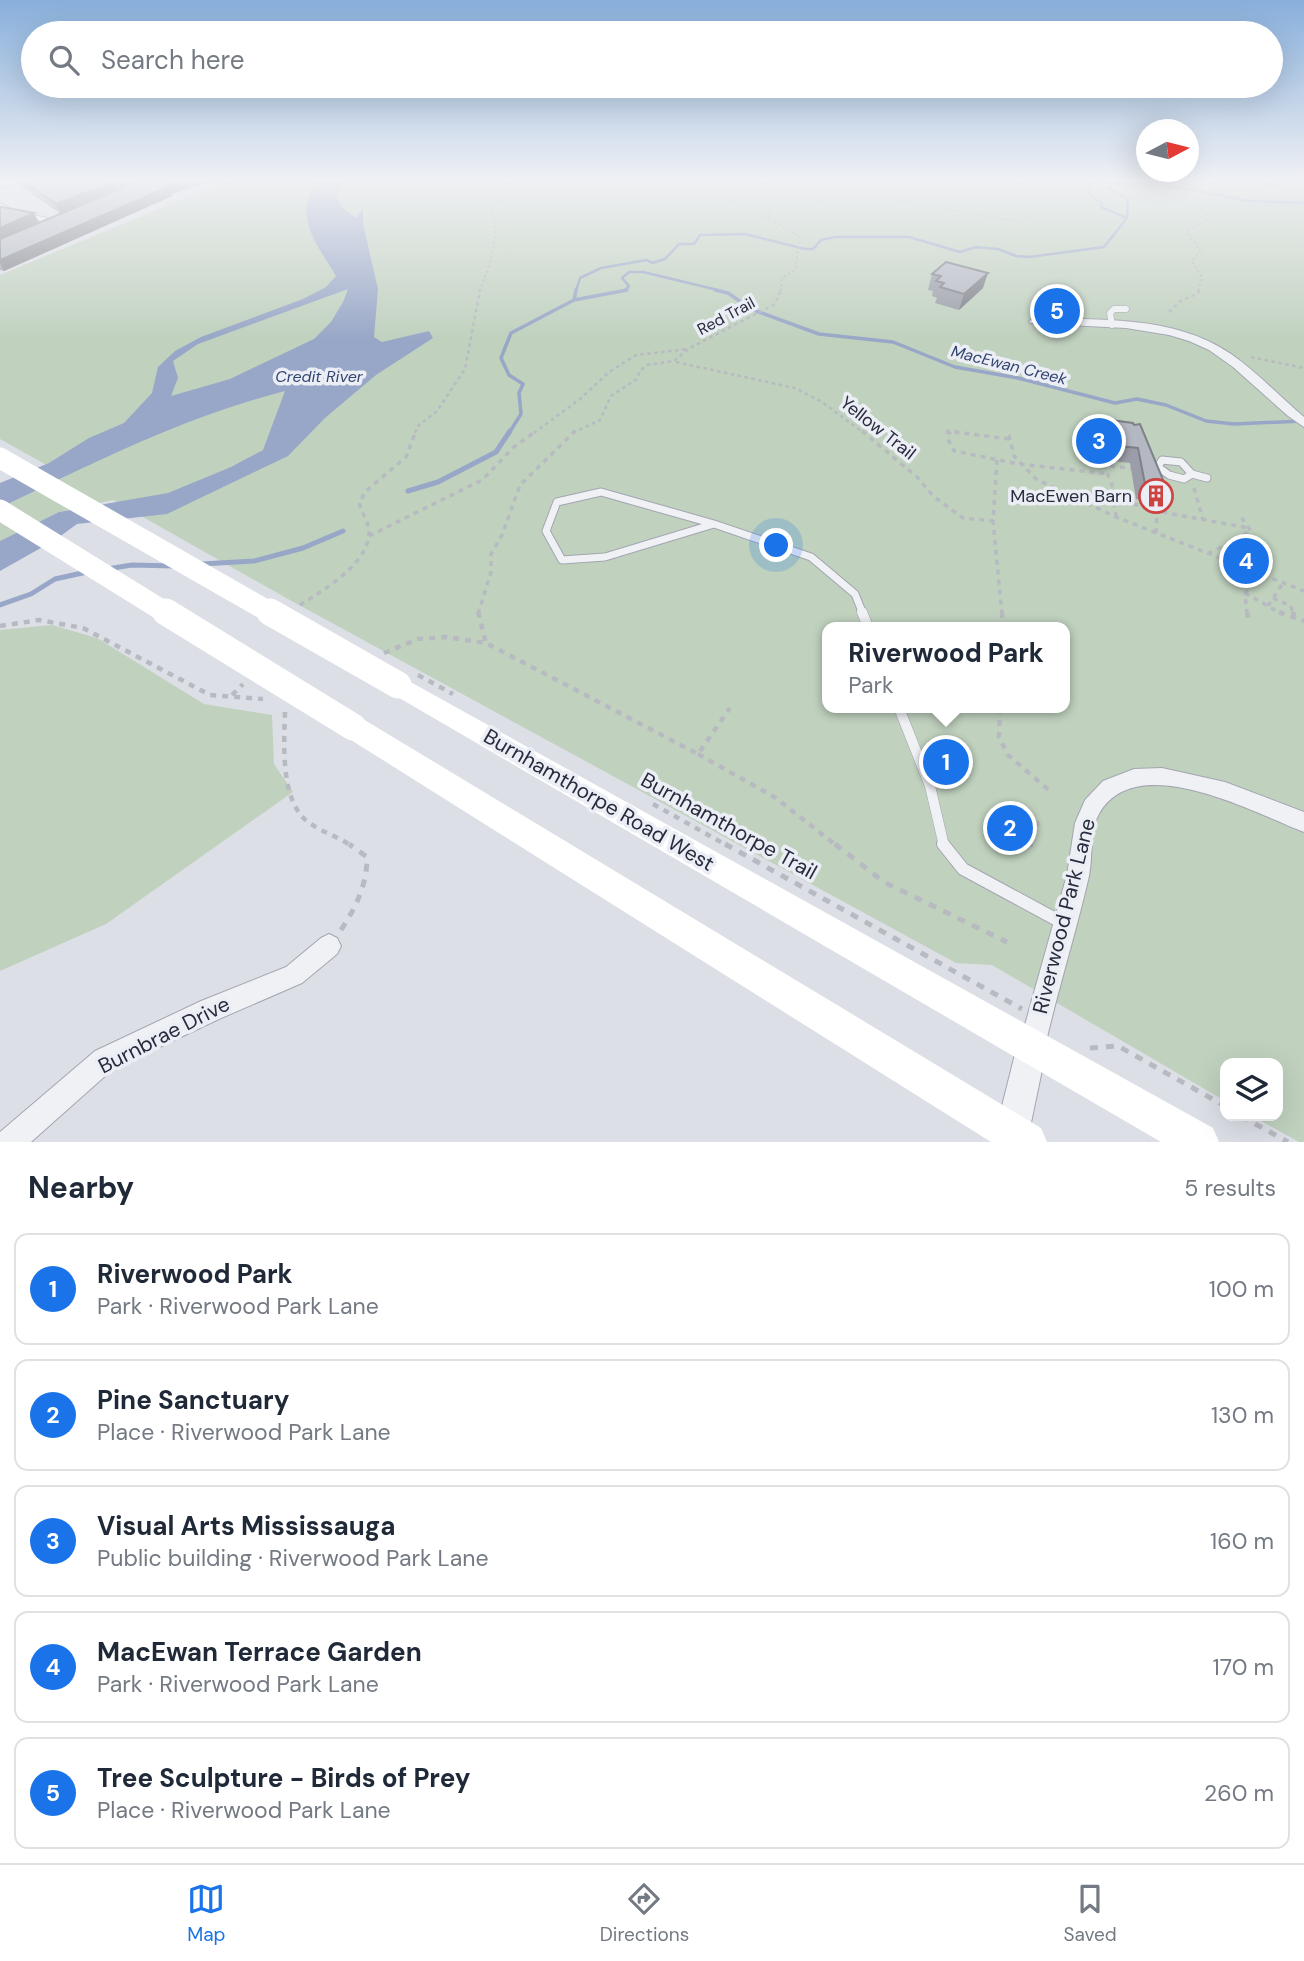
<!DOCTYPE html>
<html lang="en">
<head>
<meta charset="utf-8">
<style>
  :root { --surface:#fff; --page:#f6f6f7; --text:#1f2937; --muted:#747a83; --line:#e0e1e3; --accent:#1a73e8 }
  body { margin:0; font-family:"DM Sans",sans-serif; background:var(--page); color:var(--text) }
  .controls { position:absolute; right:21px; bottom:21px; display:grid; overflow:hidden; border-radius:14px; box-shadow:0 7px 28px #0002 }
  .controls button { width:63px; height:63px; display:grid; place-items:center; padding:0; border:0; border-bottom:2px solid var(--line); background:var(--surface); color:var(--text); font:35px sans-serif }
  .compass { position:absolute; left:1136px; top:119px; width:63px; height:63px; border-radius:50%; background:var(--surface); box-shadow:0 7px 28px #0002; rotate:83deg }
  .you { position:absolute; left:777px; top:546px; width:24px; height:24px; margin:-18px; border:5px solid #fff; border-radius:50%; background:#1a73e8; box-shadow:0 0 0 10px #1a73e833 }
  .badge { display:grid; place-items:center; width:46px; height:46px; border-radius:50%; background:var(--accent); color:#fff; font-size:23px; font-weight:700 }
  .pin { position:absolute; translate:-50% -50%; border:4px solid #fff; box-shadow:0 2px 7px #0006 }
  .popup { position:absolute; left:822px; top:622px; width:248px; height:91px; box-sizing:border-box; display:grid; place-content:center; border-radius:14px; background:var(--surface); filter:drop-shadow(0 2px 5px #0005); font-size:23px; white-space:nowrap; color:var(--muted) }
  .popup b { font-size:26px; color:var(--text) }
  .popup::after { content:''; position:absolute; left:50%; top:100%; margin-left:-14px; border:14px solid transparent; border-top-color:var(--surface) }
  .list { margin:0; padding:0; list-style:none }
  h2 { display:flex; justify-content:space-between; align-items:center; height:91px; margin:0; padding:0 28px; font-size:30px }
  h2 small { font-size:23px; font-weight:400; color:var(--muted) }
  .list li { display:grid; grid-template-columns:46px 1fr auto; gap:21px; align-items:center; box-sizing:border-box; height:112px; margin:0 14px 14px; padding:0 14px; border:2px solid var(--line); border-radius:14px }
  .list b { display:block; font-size:26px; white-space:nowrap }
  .list p { margin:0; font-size:23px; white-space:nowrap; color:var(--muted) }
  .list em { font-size:23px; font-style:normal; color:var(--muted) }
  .icon { flex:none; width:38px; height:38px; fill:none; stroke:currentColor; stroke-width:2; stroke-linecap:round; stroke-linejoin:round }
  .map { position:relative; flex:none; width:1304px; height:1142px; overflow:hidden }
  .search { position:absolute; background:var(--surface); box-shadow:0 7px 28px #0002; left:21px; right:21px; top:21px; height:77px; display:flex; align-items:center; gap:18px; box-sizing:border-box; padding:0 24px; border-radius:38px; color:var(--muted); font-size:26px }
  .sheet { height:721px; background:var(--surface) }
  nav { display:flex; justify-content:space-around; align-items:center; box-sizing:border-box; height:98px; border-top:2px solid var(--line); background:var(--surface); font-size:19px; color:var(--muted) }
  nav a { display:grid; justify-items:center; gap:4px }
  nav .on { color:var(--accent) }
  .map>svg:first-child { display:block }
  .green { fill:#c0d1be; fill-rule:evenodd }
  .water { fill:#98a7c7; fill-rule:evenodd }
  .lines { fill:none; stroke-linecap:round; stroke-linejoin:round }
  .stream-far2 { stroke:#98a7c7; stroke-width:2.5 }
  .stream-far1 { stroke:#98a7c7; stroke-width:3.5 }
  .stream { stroke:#98a7c7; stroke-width:5 }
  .service-far3-casing { stroke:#a3a5b1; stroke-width:7 }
  .service-far2-casing { stroke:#a3a5b1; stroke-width:9 }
  .service-far1-casing { stroke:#a3a5b1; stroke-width:11 }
  .service-casing { stroke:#a3a5b1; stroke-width:14 }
  .minor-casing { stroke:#a3a5b1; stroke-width:2 }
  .tertiary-casing { stroke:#a3a5b1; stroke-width:2 }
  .path-far4 { stroke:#b8bac1; stroke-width:2; stroke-dasharray:2.5 2.5; stroke-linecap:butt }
  .path-far3 { stroke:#b8bac1; stroke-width:2.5; stroke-dasharray:3.5 3.5; stroke-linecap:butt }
  .path-far2 { stroke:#b8bac1; stroke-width:3.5; stroke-dasharray:5 5; stroke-linecap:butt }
  .path-far1 { stroke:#b8bac1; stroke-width:4.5; stroke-dasharray:6 6; stroke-linecap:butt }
  .path { stroke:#b8bac1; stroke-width:5; stroke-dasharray:8 8; stroke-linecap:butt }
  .service-far3 { stroke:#f0f1f5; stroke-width:6 }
  .service-far2 { stroke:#f0f1f5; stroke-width:7 }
  .service-far1 { stroke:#f0f1f5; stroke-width:10 }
  .service { stroke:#f0f1f5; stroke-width:12 }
  .minor { fill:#f0f1f5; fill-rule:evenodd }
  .tertiary { fill:#f0f1f5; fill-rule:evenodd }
  .secondary { fill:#fff; fill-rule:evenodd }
  .path-bridge { stroke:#b8bac1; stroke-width:4.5; stroke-dasharray:6 6; stroke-linecap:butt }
  .secondary-bridge-far1 { stroke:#fff; stroke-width:21 }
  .secondary-bridge { stroke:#fff; stroke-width:27 }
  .wall { fill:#9b9ea8 }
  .shaded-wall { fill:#7e8188 }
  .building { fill:#b4b8c3; stroke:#7e8188; stroke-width:2 }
  .labels { text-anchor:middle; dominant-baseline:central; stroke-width:7; stroke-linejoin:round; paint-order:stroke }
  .far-street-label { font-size:16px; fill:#272b3d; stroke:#eceef5 }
  .far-water-label { font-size:16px; font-style:italic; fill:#324470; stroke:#eceef5 }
  .street-label { font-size:18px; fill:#272b3d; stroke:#eceef5 }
  .poi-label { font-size:18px; fill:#272b3d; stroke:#eceef5; text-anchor:end }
  .near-street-label { font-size:21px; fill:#272b3d; stroke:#eceef5 }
</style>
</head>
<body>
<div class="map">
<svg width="1304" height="1142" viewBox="0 0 1304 1142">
  <rect width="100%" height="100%" fill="#dddfe7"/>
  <path class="green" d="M228 180H1304V1142H1299L1252 1116H1278V1063H1225V1101L992 965 956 963 288 599 113 500 59 512 0 541V508L66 476 0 439V275ZM827 627H1065V708H827Z
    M52 625 97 638 204 704 272 715 274 764 293 792 106 924 0 971V630Z"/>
  <path class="water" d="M318 180H346L336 196 342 208 356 218 363 209V224L378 289 374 337 382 342 429 331 433 338 376 375 325 418 288 456 167 514 77 524 55 540 0 571V541L59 512 168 493 231 467 263 450 285 391C184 417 93 463 0 508V483L49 463 89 438 124 423 152 393 158 367 175 351 201 337 303 299 326 287 336 276C319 247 290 215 318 180ZM348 289 343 302 331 322 314 339 230 379 171 396 178 378 173 361 198 344Z"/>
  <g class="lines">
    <path class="stream-far2" d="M1127 218 1128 199 1108 188 1117 182 1194 190 1249 201 1304 203
      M576 291 580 278 601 268 647 260 652 263 665 259 679 244H694L700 235 745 234 805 249H813L821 240 835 237H909L960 252 976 247 998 249 1016 256 1029 257 1104 247 1127 218 1101 207 1102 203 1088 194 1091 189 1089 180
      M624 291 629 286 622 278 629 272H643L722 291"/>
    <path class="stream-far1" d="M715 290 728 293 751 309 819 334 893 342 955 367 1018 378 1115 403 1137 399 1166 405 1206 421 1234 424 1304 421
      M574 300 627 290
      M509 433 521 414 519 393 523 384 509 375 501 358 511 333 574 300 576 290"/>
    <path class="stream" d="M408 491 438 482 496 452 510 431
      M201 564 254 561 303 548 343 531
      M107 569 132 565 174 566
      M0 605 31 594 55 579 87 572"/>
    <g class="service-far3-casing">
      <path id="service-far3" d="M1112 325 1110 313 1114 309H1126"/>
    </g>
    <g class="service-far2-casing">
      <path id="service-far2" d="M1162 460 1181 462 1192 474 1184 479 1169 475 1158 467Z
        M1192 474 1207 478
        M601 492 714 524 605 557 562 560 546 531 557 502Z
        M714 524 811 557 855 594 863 614"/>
    </g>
    <g class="service-far1-casing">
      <path id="service-far1" d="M862 612 868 627
        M899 708 930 786 944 846"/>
    </g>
    <g class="service-casing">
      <path id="service" d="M943 844 963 869 1061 922"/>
    </g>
    <g class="minor-casing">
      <path id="minor" d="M0 203 11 209 62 222 58 225 5 213 0 210Z
        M1034 318C1100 320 1174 315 1231 354 1257 372 1279 396 1304 417V427L1288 416 1233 367 1209 350 1189 341 1169 335 1126 328 1030 323 1029 321Z
        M1162 768 1225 782 1304 812V832C1254 813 1136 748 1099 814 1089 831 1093 857 1089 876 1076 933 1058 989 1045 1046L1041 1055 1032 1059 1023 1055 1019 1046 1067 875 1075 823 1085 800 1103 781 1134 769Z
        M329 934 337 938 341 946 337 954 302 983 219 1019 113 1069 31 1142H0V1132L95 1051 201 1001 286 967 321 938Z"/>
    </g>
    <g class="tertiary-casing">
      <path id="tertiary" d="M7 180H27L0 188V182Z
        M1032 1031 1043 1035 1047 1046 1027 1142H993L1017 1046 1021 1035Z"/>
    </g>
    <path class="path-far4" d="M715 180 720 193 800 236 795 270 782 278 781 291
      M794 180 820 204 827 206 876 207 906 202 1020 222 1030 215 1027 194 1033 180
      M1233 180 1304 188
      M769 219 768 205 758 194 771 180
      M479 291C488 273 494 252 495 231 495 221 491 214 493 203L511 193 559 180
      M1198 291 1202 278 1192 261 1200 251 1187 232 1210 218 1198 204 1304 206"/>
    <path class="path-far3" d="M1169 312 1179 302 1198 293 1199 290
      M1251 357 1304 368
      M676 362 795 388 822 402 864 433
      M415 433 418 426 437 411 465 369 480 290
      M534 433 580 399 609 372 636 355 688 349
      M573 433 600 420 611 396 637 379 640 371 647 365 674 361 688 349 775 304 781 290
      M948 433H960"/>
    <path class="path-far2" d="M862 431 917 477 933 496 963 518 993 521
      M1009 435 1014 456 1036 479 1116 517 1304 591
      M1009 439 948 431V439L954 451 1019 464 1108 474
      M997 460 993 521 1002 614
      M1194 488 1203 520
      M1114 499 1172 514 1249 528
      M1116 517 1112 485 1104 465 1136 469
      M1156 533 1157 509
      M369 536 482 480 514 447 536 431
      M1208 554 1251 531 1241 517
      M1232 572 1258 581
      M1245 593 1282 614
      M1273 598 1291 606 1293 614
      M300 605C323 590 366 566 369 535 370 524 362 513 359 503L366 491 406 457 416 431
      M1268 606 1283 583
      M478 614 491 572V554L502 535 520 485 575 431
      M1247 614 1245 593 1261 575"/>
    <path class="path-far1" d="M478 612 486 643
      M1002 612 1003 627
      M1247 612 1248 618
      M1279 612 1304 621
      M1293 612 1295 619
      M0 626 39 620 83 628 210 695 263 699
      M384 653 418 639 446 637 486 643 698 754 730 708
      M232 695 243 684
      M1000 708 999 737 1008 755 1051 792
      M285 712C284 743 280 801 308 822 321 832 338 836 351 846
      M698 754 776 798 837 846
      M653 804 728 846
      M1033 845 1012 839 1003 830 1009 819 1040 824"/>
    <path class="path" d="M725 844 1022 1009
      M835 844 884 882 1007 942
      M1029 844 1033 845
      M341 930C356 907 367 885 367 857L349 844
      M1090 1048 1118 1046 1225 1106
      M1241 1116 1288 1142"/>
    <use href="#service-far3" class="service-far3"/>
    <use href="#service-far2" class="service-far2"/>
    <use href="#service-far1" class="service-far1"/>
    <use href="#service" class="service"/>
    <use href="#minor" class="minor"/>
    <use href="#tertiary" class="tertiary"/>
    <path class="secondary" d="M398 675 1213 1128 1219 1142H1161L389 692 385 685 389 678Z
      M353 716 363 719 1041 1128 1047 1142H991L343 735 339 727 343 719Z"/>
    <path class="path-bridge" d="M418 675 453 694"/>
    <path class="secondary-bridge-far1" d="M0 458 273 614
      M0 510 168 614"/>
    <path class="secondary-bridge" d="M166 612 353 727
      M270 612 398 685"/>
  </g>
  <path class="wall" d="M17 180H217L171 194 172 196 4 271 0 270V207L34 213 39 223 61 214 19 185Z
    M932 274 983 288 959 310 935 303 937 298 932 296 933 291 928 290Z
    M1103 419 1133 423 1166 487 1158 503 1136 499 1130 463 1112 461 1110 455 1103 454 1097 434Z"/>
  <path class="shaded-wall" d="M117 180H145L61 214 56 204Z
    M183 180H217L171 194 172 196 4 271 0 263V260L165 186Z
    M34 213 39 223 0 240V228Z
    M988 273 983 288 959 310 964 294Z"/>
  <path class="building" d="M21 180H117L56 204Z
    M141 180H183L165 186 168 187 0 260V239Z
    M0 207H2L34 213 0 228Z
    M946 262 988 273 964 294 940 287 944 283 936 281 941 276 932 274Z
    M1103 419 1133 423 1134 425 1140 424 1166 487 1145 484 1138 448 1119 446 1117 440 1110 439Z"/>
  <linearGradient id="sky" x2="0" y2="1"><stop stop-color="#88afdb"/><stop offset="0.53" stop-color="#f0f1f4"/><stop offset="1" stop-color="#f0f1f4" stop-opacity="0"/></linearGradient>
  <rect width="1304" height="340" fill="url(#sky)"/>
  <defs>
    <g id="building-ring" transform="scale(1.75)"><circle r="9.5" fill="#eceef5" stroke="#cc4342" stroke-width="1.5"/><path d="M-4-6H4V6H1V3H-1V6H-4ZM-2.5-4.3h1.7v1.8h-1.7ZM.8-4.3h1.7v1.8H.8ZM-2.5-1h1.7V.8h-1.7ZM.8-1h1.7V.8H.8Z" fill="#cc4342"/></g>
  </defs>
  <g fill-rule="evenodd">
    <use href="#building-ring" x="1156" y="496"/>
  </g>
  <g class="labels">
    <g class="far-street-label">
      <text transform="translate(726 316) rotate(-28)">Red Trail</text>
    </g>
    <g class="far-water-label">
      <text transform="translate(1009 365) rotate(14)">MacEwan Creek</text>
      <text x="319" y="376">Credit River</text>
    </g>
    <g class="street-label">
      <text transform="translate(878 428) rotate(38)">Yellow Trail</text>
    </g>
    <g class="poi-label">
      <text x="1132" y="496">MacEwen Barn</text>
    </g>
    <g class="near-street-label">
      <text transform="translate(599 800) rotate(30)">Burnhamthorpe Road West</text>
      <text transform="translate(729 826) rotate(29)">Burnhamthorpe Trail</text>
      <text transform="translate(1064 916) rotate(-76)">Riverwood Park Lane</text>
      <text transform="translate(164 1035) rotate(-27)">Burnbrae Drive</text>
    </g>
  </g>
</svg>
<div class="controls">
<button><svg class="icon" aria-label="layers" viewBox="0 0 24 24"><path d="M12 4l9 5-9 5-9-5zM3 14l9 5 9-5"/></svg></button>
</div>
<svg class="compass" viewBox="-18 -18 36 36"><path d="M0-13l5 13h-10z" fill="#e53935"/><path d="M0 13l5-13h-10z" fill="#747a83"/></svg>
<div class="you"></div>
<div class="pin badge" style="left:946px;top:762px">1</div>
<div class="popup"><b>Riverwood Park</b>Park</div>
<div class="pin badge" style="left:1010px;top:828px">2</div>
<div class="pin badge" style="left:1099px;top:441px">3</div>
<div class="pin badge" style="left:1246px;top:561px">4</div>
<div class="pin badge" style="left:1057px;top:311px">5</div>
<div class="search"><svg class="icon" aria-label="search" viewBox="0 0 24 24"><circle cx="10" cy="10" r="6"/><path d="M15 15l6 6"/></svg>Search here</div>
</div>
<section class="sheet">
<h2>Nearby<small>5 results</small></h2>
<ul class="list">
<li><span class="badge">1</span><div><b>Riverwood Park</b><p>Park · Riverwood Park Lane</p></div><em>100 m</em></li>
<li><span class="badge">2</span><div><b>Pine Sanctuary</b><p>Place · Riverwood Park Lane</p></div><em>130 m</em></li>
<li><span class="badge">3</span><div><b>Visual Arts Mississauga</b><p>Public building · Riverwood Park Lane</p></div><em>160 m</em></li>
<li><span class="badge">4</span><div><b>MacEwan Terrace Garden</b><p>Park · Riverwood Park Lane</p></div><em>170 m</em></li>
<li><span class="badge">5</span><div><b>Tree Sculpture - Birds of Prey</b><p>Place · Riverwood Park Lane</p></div><em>260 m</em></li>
</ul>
</section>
<nav>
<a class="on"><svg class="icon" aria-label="map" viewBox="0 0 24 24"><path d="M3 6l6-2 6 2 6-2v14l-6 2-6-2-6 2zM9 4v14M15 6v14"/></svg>Map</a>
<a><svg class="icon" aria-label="directions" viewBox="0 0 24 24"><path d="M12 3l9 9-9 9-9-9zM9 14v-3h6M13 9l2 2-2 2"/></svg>Directions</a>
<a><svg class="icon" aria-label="saved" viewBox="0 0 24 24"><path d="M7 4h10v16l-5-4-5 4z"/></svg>Saved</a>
</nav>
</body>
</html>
